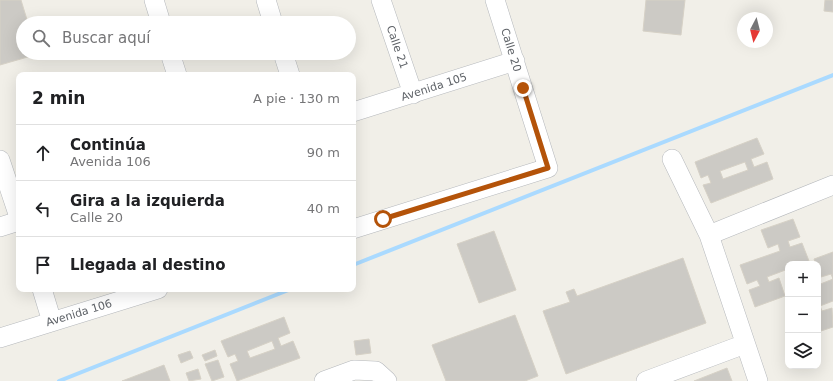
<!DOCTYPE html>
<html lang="es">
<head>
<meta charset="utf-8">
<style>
  :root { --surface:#fff; --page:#f2f2f2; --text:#202124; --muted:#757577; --line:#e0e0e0 }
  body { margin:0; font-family:"DejaVu Sans",sans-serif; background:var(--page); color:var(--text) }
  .controls { position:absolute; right:12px; bottom:12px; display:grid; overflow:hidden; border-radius:8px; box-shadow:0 4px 16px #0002 }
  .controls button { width:36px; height:36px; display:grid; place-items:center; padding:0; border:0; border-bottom:1px solid var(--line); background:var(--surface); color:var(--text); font:20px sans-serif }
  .compass { position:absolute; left:737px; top:12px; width:36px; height:36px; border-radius:50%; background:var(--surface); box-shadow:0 4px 16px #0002; rotate:187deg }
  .stop { position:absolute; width:12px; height:12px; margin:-9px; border:3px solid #b45309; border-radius:50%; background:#fff }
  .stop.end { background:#b45309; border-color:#fff; box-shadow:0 1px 4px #0008 }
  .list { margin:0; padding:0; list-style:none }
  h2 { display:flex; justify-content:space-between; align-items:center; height:52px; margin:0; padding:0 16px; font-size:17px }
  h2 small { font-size:13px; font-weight:400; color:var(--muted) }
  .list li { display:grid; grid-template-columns:26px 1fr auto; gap:12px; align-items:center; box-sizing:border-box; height:56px; padding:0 16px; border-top:1px solid var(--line) }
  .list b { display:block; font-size:15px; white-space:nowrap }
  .list p { margin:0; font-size:13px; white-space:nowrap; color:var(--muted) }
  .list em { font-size:13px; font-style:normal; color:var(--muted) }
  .icon { flex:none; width:22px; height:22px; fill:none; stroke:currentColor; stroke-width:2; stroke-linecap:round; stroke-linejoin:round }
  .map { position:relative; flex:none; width:833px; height:381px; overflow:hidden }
  .search { position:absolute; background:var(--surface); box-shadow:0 4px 16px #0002; left:16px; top:16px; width:340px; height:44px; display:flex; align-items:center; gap:10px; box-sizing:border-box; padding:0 14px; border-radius:22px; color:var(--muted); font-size:15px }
  .panel { position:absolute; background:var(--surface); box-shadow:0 4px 16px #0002; left:16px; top:72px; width:340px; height:220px; border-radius:8px }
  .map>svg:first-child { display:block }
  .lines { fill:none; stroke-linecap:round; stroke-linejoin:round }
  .stream { stroke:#aadaff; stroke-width:4 }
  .building { fill:#cccac5; stroke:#d6d1c6; fill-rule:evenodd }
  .minor-casing { stroke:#b5b8bc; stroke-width:20 }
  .minor { stroke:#fff; stroke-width:19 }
  .route { stroke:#b45309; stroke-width:5 }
  .labels { text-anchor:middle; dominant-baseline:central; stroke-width:3.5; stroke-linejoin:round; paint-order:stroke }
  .street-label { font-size:11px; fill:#5f6368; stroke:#fff }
</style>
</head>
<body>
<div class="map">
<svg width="833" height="381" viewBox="0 0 833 381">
  <rect width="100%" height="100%" fill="#f1efe8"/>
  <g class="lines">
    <path class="stream" d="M353 265 833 75
      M59 381 291 289"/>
  </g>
  <path class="building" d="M0 0H21L28 23H23V53L38 54 0 65Z
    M646 0H685L681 35 643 31Z
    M825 0H833V12L824 11Z
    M757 138 764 154 751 159 754 167 767 162 773 179 711 203 703 185 711 183 708 175 701 178 695 162ZM745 162 748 170 723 179 720 171Z
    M793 219 800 237 788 241 790 247 802 243 809 261 802 264H788V269L767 277 769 282 779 278 785 296 755 307 749 290 760 286 757 280 747 284 740 265 780 251 778 244 768 248 761 230Z
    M494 231 516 290 479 303 457 244Z
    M833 252V279L831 274 821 277 818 264H816L814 259Z
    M683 258 706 323 566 374 543 311 570 302 566 292 574 289 577 296Z
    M833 279V301L820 306 822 311 832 308 833 327 818 332V285Z
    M515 315 538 376 525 381H446L432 345Z
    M284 317 290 333 278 338 281 346 293 341 300 358 237 381 230 364 238 361 235 354 228 357 221 341ZM272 341 275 349 250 358 247 351Z
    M369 339 371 353 356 355 354 341Z
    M215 350 217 356 205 361 202 355Z
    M190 351 193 358 181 363 178 355Z
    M218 360 224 377 212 381 205 364Z
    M164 365 170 381H122Z
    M727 368 732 381H694Z
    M198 369 201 379 189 381 186 373Z"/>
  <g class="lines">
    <g class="minor-casing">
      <path id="minor" d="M154 0 161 23
        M266 0 273 23
        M381 0 413 94
        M170 53 177 75
        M283 53 290 75
        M353 112 515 61
        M672 159 709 235 758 381
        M0 160 19 217
        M0 227 19 221
        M353 229 548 168 495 0
        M709 235 833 185
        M42 289 52 322
        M0 338 158 289
        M324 381 354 370 376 371 387 381
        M646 381 745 344"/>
    </g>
    <use href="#minor" class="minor"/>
  </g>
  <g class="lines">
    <path class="route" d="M383 219 548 168 523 88"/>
  </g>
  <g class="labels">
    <g class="street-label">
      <text transform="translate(397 47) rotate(71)">Calle 21</text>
      <text transform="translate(511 50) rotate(73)">Calle 20</text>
      <text transform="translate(434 87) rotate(-18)">Avenida 105</text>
      <text transform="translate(79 313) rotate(-17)">Avenida 106</text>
    </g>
  </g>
</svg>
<div class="controls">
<button>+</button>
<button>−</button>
<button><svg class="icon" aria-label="layers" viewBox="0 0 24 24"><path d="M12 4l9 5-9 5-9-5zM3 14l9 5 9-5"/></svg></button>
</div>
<svg class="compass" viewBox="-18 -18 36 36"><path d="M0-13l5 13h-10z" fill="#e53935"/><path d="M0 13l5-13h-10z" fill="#757577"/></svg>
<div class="stop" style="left:383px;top:219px"></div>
<div class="stop end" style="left:523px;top:88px"></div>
<div class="search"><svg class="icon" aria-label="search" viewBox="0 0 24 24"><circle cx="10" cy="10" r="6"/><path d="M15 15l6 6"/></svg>Buscar aquí</div>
<section class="panel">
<h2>2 min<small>A pie · 130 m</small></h2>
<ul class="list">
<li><svg class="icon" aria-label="ahead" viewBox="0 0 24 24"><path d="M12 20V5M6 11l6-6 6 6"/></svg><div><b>Continúa</b><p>Avenida 106</p></div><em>90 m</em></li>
<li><svg class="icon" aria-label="left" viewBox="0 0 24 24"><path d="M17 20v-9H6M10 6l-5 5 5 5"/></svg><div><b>Gira a la izquierda</b><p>Calle 20</p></div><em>40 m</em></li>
<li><svg class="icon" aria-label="arrive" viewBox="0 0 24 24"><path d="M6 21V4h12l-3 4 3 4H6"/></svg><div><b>Llegada al destino</b></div></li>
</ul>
</section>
</div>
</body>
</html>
